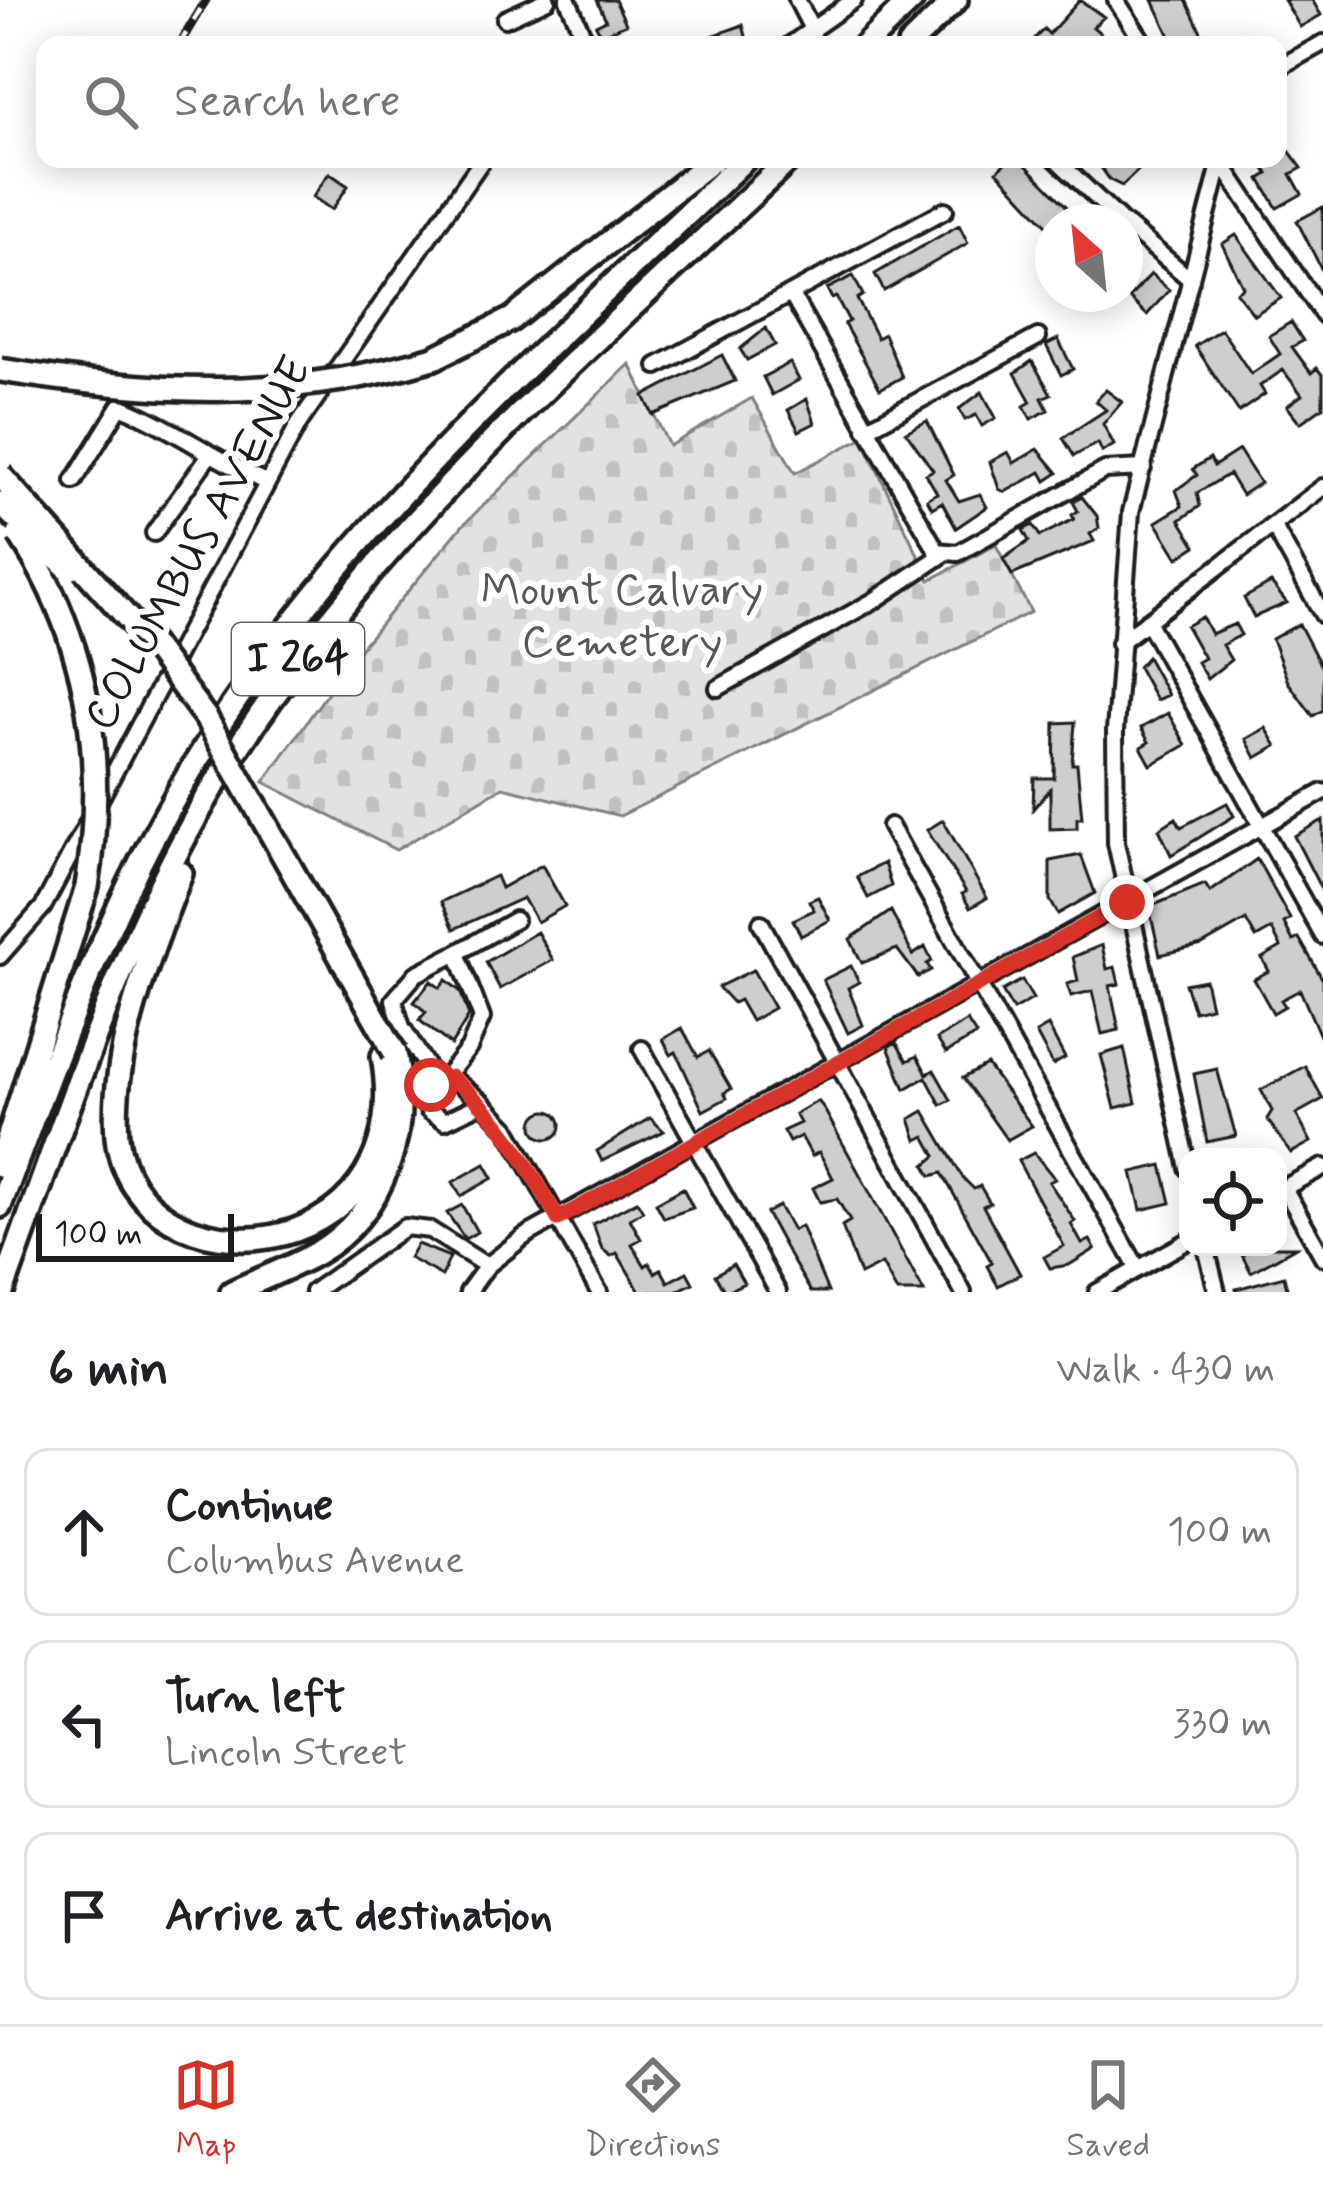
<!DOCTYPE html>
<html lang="en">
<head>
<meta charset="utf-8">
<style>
  :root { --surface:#fff; --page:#f6f6f6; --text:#202124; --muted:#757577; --line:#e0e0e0; --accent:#d93025 }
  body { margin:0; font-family:Mynerve,sans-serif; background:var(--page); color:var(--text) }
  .controls { position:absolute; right:36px; bottom:36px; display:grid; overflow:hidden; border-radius:24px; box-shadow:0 6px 30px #0003 }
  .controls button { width:108px; height:108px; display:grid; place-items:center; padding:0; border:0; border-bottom:3px solid var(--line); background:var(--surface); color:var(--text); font:60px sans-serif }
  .compass { position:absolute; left:1035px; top:204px; width:108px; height:108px; border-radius:50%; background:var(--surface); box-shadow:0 6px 30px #0003; rotate:333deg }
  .scale { position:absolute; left:36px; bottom:30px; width:198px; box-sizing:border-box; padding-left:12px; border:6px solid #1c1c1c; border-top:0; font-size:33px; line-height:42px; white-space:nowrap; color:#1c1c1c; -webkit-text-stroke:9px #fff; paint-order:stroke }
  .stop { position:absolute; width:36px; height:36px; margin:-27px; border:9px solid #d93025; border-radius:50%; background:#fff }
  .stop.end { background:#d93025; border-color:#fff; box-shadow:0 3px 12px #0008 }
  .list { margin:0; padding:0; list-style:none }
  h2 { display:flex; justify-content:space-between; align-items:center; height:156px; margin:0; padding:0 48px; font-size:51px }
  h2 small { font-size:39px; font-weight:400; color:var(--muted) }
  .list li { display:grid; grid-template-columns:78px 1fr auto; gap:36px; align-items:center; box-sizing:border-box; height:168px; margin:0 24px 24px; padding:0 24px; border:3px solid var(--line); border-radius:24px }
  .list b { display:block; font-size:45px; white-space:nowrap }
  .list p { margin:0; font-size:39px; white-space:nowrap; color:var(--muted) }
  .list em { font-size:39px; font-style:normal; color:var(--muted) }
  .icon { flex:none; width:66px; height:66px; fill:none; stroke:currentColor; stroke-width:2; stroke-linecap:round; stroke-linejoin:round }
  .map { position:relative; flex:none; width:1323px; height:1292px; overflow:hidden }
  .search { position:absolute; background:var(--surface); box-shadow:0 6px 30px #0003; left:36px; right:36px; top:36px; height:132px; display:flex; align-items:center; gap:30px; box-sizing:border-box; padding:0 42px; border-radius:24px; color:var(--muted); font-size:45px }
  .sheet { height:732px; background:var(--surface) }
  nav { display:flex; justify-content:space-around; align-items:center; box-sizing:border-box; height:168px; border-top:3px solid var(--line); background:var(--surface); font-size:33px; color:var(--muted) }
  nav a { display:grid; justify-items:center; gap:6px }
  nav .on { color:var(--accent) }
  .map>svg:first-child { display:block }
  .cemetery { fill:url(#cemetery-stones); stroke:#7f7f7f; stroke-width:3 }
  .building { fill:#cecece; stroke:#1c1c1c; stroke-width:3 }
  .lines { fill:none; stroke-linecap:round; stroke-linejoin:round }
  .minor-casing { stroke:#1c1c1c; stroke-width:22 }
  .highway-casing { stroke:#1c1c1c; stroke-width:30 }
  .minor { stroke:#fff; stroke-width:14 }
  .highway { stroke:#fff; stroke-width:21 }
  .rail-casing { stroke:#1c1c1c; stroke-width:9 }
  .rail { stroke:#fff; stroke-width:4.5; stroke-dasharray:14; stroke-linecap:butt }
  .highway-bridge-casing { stroke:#1c1c1c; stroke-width:30; stroke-linecap:butt }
  .highway-bridge { stroke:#fff; stroke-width:21 }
  .route { stroke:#d93025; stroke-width:15 }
  .labels { text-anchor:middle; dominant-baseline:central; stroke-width:12; stroke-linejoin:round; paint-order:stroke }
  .shield { fill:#fff; stroke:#606060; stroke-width:3 }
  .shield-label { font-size:42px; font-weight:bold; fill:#1c1c1c }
  .street-label { font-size:45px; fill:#1c1c1c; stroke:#fff }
  .park-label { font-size:45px; fill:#575757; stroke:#fff }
</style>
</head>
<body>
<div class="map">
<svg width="1323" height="1292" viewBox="0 0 1323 1292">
  <defs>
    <pattern id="cemetery-stones" width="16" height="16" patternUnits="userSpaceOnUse" patternTransform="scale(3)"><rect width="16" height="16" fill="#e2e2e2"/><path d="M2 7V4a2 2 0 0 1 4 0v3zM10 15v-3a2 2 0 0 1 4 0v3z" fill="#c1c1c1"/></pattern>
  </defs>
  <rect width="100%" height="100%" fill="#fff"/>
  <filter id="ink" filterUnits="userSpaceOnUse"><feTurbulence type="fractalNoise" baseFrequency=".00833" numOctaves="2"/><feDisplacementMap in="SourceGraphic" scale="24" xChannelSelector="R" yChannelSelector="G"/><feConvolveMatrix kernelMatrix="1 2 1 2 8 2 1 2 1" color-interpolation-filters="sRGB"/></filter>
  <g filter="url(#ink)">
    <path class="cemetery" d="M630 364 669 446 752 398 795 473 862 438 930 580 996 545 1031 612 620 816 503 787 396 850 264 782 353 657 463 525Z"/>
    <path class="building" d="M597 0H615L626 24 601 35 596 25 606 20Z
      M1080 0 1104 17 1093 27 1107 39 1101 45H1040L1035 38 1044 29 1049 34Z
      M1153 0H1186L1203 36 1174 45Z
      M1284 0H1312L1321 15 1300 27Z
      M743 25 747 40 742 45H687Z
      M1278 136 1302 168 1291 174 1302 194 1277 208 1260 179 1268 174 1260 159H1278Z
      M1009 159H1020L1073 213 1053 222V232L997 171Z
      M1095 159H1150L1122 186 1110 180Z
      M329 173 348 186 332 210 313 197Z
      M1323 207V272L1297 221Z
      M959 225 968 243 884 291 875 274Z
      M1236 235 1281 298 1254 315 1236 292 1243 287 1222 244Z
      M1151 274 1169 290 1147 315 1129 298Z
      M853 276 863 295 857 299 877 338 884 334 902 377 880 389 844 324 849 321 836 297 832 299 827 289Z
      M1291 322 1303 341 1292 347 1311 373 1317 368 1323 376V407L1300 423 1287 406 1302 395 1283 370 1260 386 1265 394 1239 412 1195 346 1221 329 1251 374 1280 354 1269 336Z
      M766 328 775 345 747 360 740 349Z
      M1058 339 1073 369 1061 375 1046 345Z
      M722 355 735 381 653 415 644 396Z
      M1032 361 1051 394 1042 398 1048 410 1031 419 1024 406 1031 402 1015 373Z
      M790 363 799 380 772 395 763 377Z
      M1106 390 1122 402 1103 424 1114 445 1102 452 1098 443 1074 456 1063 438 1106 410 1096 401Z
      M982 392 996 418 982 426 976 415 965 420 959 409Z
      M807 399 815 423 799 431 788 410Z
      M927 421 954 475 946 480 959 501 980 494 987 507 956 528 942 502 932 508 927 499 937 493 926 474 933 470 906 432Z
      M1038 449 1058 473 1046 481 1041 472 1005 492 999 489 990 462 1008 452 1014 463Z
      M1239 450 1260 483 1242 495 1229 474 1197 493 1200 506 1180 520 1196 546 1178 558 1156 522 1182 506 1176 490 1197 475 1193 469 1210 458 1214 466Z
      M1082 497 1097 516 1099 528 1090 534 1094 541 1012 575 1003 559 1029 541 1023 530 1033 525 1040 536 1074 519 1072 515 1078 511 1073 502Z
      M1271 583 1287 603 1254 617 1244 598Z
      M1202 617 1211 634 1235 624 1241 635 1222 645 1231 660 1207 679 1197 662 1204 658 1186 626Z
      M1299 624 1323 670V710L1313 716 1288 682 1272 639Z
      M1147 657 1168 695 1156 700 1138 667Z
      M1168 713 1186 745 1151 765 1141 747 1149 742 1141 728Z
      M1075 722 1072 764H1077L1082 818H1077V828L1050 829V789L1033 809 1034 778H1054L1055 723Z
      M1266 728 1277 746 1256 758 1246 739Z
      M1227 803 1234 816 1171 855 1159 829 1176 818 1181 827Z
      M943 820 987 898 970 908 962 894 966 892 927 830Z
      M1323 820V893L1294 836Z
      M1081 855 1095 893 1058 914 1050 900V861Z
      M1257 859 1290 919 1284 923 1293 941 1299 938 1323 980V1043L1300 990 1281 1000 1285 1006 1273 1013 1254 979 1269 971 1262 958 1281 947 1272 929 1256 938 1246 920 1202 945 1160 955 1149 907 1205 884 1210 892Z
      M884 863 891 886 868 898 857 877Z
      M542 865 565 906 537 922 523 898 454 929 441 902 496 876 501 888Z
      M818 897 830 920 801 936 793 920 814 910 809 901Z
      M891 911 913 955 925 947 932 961 927 964 931 970 918 977 897 949 862 963 850 939Z
      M537 932 553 960 500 989 486 962Z
      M1102 945 1107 969 1115 967 1119 984 1110 986 1119 1030 1102 1034 1092 991 1071 996 1067 984 1078 981 1073 957Z
      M851 966 859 982 848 988 863 1025 848 1033 823 980Z
      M753 970 774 1008 751 1021 739 1000 733 1003 718 987Z
      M446 980 460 991 469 1016 451 1045 419 1020 426 1012 414 1002 431 981 440 988Z
      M1022 980 1033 999 1013 1010 1002 991Z
      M1205 980 1211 1007 1194 1011 1185 984Z
      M967 1021 976 1035 946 1053 937 1039Z
      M1048 1026 1065 1058 1053 1065 1036 1033Z
      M682 1028 698 1057 709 1051 731 1089 724 1093 727 1098 703 1111 676 1052 671 1055 663 1039Z
      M896 1042 907 1061 917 1056 927 1074 934 1070 951 1100 941 1105 926 1077 905 1089 888 1047Z
      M1124 1048 1136 1103 1115 1108 1101 1055Z
      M987 1065 1032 1126 1007 1140 963 1078Z
      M1305 1066 1323 1099 1296 1114 1311 1142 1291 1153 1267 1119 1272 1111 1261 1090Z
      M1217 1069 1236 1136 1207 1142 1194 1074Z
      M818 1101 823 1107 924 1292H897L882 1264 860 1275 842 1226 850 1221 837 1199 820 1202 813 1188 833 1178 819 1152 812 1156 801 1136 789 1142 783 1131 800 1123 795 1114Z
      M924 1111 963 1178 974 1189 980 1186 990 1203 983 1206 1020 1274 998 1286 987 1266 992 1263 942 1173 931 1176 925 1165 936 1156 925 1136 917 1140 910 1119Z
      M533 1125a14 14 0 1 1 28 0a14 14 0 1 1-28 0Z
      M650 1118 664 1131 602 1161 597 1151Z
      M1034 1153 1055 1179 1049 1182 1075 1221 1071 1224 1082 1244 1090 1240 1095 1249 1069 1265 1050 1268 1044 1257 1064 1246 1018 1161Z
      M485 1164 493 1178 461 1196 453 1182Z
      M1162 1165 1171 1203 1141 1210 1132 1172Z
      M683 1188 693 1208 664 1218 656 1203Z
      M637 1201 643 1211 630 1219 641 1239 632 1244 645 1266 649 1263 655 1273 661 1269 668 1282 687 1272 693 1283 675 1292H640L617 1253 611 1256 602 1249 593 1224Z
      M462 1205 477 1232 465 1239 447 1213Z
      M779 1206 793 1230 801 1226 828 1292H811L785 1248 766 1213Z
      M417 1244 450 1257 442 1276 409 1258Z
      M1257 1247H1296L1251 1272 1242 1255Z
      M733 1264 744 1283 725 1292 715 1275Z
      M1284 1276 1288 1292H1237L1236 1289Z"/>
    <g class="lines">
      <g class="minor-casing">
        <path id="minor" d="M568 0 587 45
          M797 0 813 31
          M1116 0 1145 45
          M505 19 547 0
          M790 45 854 0
          M1278 68 1323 43
          M1056 159 1122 222
          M1219 159 1323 315
          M1125 224 1191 280
          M791 294 937 551 958 553 1105 470 1143 468
          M657 366 945 210
          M866 429 1038 337
          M74 481 120 406C173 427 214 460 266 482
          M1273 525 1323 615
          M154 533 208 457
          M1147 621 1323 936
          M1119 643 1323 487
          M718 688 875 600 944 554
          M890 826 1138 1269
          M761 923 963 1292
          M0 956 43 907 299 423 483 159
          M642 1049 778 1292
          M446 1077 469 1048 482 1018 457 953 515 920
          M436 1081 402 1027 394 1000 416 974 457 953
          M483 1103 445 1121 428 1110 427 1097 436 1081 451 1077 483 1103 507 1128 599 1292
          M1188 1168 1116 843 1115 731 1131 512 1221 161
          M1284 1188 1323 1257
          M1280 1190 1323 1167
          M1206 1247 1217 1292
          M313 1292 405 1227 430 1230 487 1266
          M468 1292 487 1266 525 1236 1323 792
          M1097 1292 1188 1241"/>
      </g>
      <g class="highway-casing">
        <path id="highway" d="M865 45 912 0
          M909 45 956 0
          M434 358 512 319 714 159
          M181 873C151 953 110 1049 117 1137 134 1292 421 1275 383 1056
          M0 1165 87 887
          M0 1206C55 1059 107 910 188 775 331 534 545 351 745 159
          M2 1292C64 1124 117 951 208 796 356 546 581 357 790 159
          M232 1292C260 1279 291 1268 317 1253 385 1213 409 1132 396 1058"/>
      </g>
      <use href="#minor" class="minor"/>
      <use href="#highway" class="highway"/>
      <g class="rail-casing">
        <path id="rail" d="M179 45 206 0"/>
      </g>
      <use href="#rail" class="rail"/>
      <g class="highway-bridge-casing">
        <path id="highway-bridge" d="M0 370C152 394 285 402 434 358
          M0 475 151 644 206 718 395 1053
          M0 503 69 569
          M19 534C90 642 107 761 87 887"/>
      </g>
      <use href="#highway-bridge" class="highway-bridge"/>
    </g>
  </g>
  <g class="lines" filter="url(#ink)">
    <path class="route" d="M431 1085 451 1077C501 1117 527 1163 558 1219L1127 902"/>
  </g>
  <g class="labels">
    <rect class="shield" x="232" y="623" width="132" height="72" rx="9"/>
    <g class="shield-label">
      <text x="298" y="659">I 264</text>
    </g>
    <g class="street-label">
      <text transform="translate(199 544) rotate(-61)">COLUMBUS AVENUE</text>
    </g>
    <g class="park-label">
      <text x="622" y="591">Mount Calvary<tspan x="622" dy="52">Cemetery</tspan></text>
    </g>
  </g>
</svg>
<div class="controls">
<button><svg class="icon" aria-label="locate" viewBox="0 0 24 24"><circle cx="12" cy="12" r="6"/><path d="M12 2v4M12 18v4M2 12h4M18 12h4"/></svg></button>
</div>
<svg class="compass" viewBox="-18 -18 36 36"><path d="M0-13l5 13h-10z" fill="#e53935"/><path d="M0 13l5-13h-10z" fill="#757577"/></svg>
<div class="scale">100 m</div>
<div class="stop" style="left:431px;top:1085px"></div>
<div class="stop end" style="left:1127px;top:902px"></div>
<div class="search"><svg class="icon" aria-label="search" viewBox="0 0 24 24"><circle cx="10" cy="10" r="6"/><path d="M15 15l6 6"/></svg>Search here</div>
</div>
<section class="sheet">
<h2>6 min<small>Walk · 430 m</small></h2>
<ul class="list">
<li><svg class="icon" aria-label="ahead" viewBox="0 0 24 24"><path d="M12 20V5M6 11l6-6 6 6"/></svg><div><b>Continue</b><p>Columbus Avenue</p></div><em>100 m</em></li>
<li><svg class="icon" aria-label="left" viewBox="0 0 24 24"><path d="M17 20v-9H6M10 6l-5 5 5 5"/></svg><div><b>Turn left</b><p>Lincoln Street</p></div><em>330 m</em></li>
<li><svg class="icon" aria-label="arrive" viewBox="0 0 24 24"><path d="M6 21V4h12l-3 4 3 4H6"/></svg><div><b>Arrive at destination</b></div></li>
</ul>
</section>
<nav>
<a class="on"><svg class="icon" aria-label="map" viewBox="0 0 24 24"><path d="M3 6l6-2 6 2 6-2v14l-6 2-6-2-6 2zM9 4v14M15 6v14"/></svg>Map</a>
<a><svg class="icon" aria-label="directions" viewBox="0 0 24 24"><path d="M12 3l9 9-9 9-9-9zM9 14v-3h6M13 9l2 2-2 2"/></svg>Directions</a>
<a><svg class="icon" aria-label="saved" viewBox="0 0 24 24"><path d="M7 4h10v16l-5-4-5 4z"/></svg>Saved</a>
</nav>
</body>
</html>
